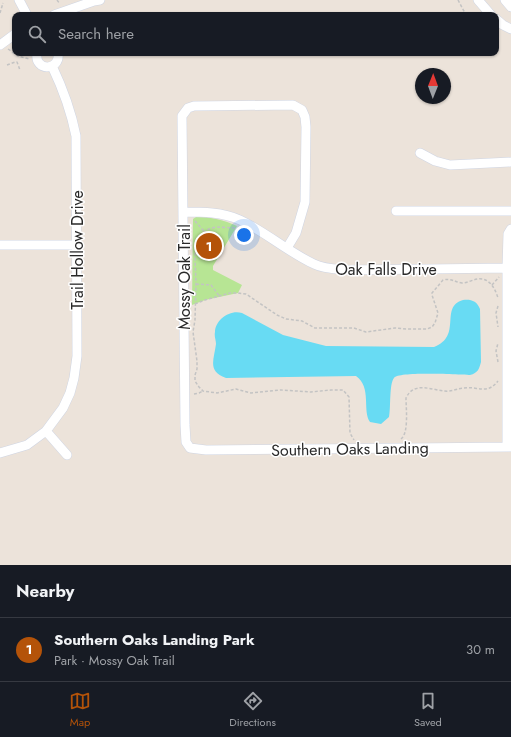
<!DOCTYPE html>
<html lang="en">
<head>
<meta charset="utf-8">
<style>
  :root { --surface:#171b24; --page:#20242c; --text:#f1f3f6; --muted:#9ea1a6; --line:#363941; --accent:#b45309 }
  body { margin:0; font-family:Jost,sans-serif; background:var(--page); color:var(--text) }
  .compass { position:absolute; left:415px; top:68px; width:36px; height:36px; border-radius:50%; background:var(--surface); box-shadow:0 1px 3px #0004; rotate:1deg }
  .you { position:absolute; left:244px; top:235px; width:14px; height:14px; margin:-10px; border:3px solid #fff; border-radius:50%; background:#1a73e8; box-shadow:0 0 0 6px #1a73e833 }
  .badge { display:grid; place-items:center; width:26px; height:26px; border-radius:50%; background:var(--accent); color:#fff; font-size:13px; font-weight:700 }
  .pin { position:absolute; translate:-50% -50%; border:2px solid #fff; box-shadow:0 1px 4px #0006 }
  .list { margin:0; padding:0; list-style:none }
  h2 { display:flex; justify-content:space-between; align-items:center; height:52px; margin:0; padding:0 16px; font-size:17px }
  h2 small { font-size:13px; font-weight:400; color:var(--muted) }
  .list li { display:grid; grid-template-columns:26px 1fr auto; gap:12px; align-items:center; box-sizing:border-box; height:64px; padding:0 16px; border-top:1px solid var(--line) }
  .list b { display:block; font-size:15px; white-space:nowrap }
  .list p { margin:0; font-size:13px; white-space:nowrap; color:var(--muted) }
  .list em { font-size:13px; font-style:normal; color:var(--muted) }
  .icon { flex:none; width:22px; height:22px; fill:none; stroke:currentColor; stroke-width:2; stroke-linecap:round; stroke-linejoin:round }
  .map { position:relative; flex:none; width:511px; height:565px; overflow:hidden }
  .search { position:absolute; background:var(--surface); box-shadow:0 1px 3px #0004; left:12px; right:12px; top:12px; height:44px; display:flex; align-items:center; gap:10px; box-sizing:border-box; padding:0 14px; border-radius:8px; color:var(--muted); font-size:15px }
  .sheet { height:116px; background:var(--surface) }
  nav { display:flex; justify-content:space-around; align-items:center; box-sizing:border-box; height:56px; border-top:1px solid var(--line); background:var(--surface); font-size:11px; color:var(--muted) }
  nav a { display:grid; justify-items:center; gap:2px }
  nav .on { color:var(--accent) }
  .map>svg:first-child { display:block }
  .green { fill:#b7e594 }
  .water { fill:#68dbf3 }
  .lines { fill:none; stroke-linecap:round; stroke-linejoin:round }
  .minor-casing { stroke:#cfd5e3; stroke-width:10 }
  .path { stroke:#c3c3c3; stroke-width:1.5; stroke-dasharray:3 2; stroke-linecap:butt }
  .minor { stroke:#fff; stroke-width:9 }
  .labels { text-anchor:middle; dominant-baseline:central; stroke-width:3; stroke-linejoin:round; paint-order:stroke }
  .street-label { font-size:16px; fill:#292929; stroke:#fff }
</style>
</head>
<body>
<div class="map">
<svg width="511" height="565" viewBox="0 0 511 565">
  <rect width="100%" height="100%" fill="#ece3da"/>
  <path class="green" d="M196 217C211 217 224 220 237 226L213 266V270L242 285 238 293 205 300 192 305 193 219Z"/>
  <path class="water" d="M463 300C471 299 477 301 480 309L481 362C479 369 478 373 470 375 459 375 399 371 394 378 389 384 391 408 389 417L381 424 370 422C362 411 372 387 356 376L226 378C207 371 214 360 216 344 216 340 214 336 215 332 215 320 230 309 242 313L283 335 326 346 434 347C463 336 439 307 463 300Z"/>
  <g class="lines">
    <g class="minor-casing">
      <path id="minor" d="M19 0 27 15
        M478 0 491 15
        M505 0 511 7
        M54 15 94 1 100 0
        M496 19 503 25 511 29
        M0 45 15 34
        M37 53C34 72 61 71 58 53
        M420 153 435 161 450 165 511 162
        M396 211H511
        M183 212C203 212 222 212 240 220 266 232 288 252 314 264 324 269 336 269 347 270L507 268
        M0 245H76
        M287 248 296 233 305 202 306 127 305 117 302 110 293 105 194 106 188 108 182 116 185 425 186 442 190 448 206 450 511 447
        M46 431 67 455
        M507 447V268L508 234 511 229
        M0 453 27 445 46 431 63 408 70 393 74 378 77 356 76 136C71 111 63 89 52 66"/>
    </g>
    <path class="path" d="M57 0 60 4
      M458 0 466 15
      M0 13 3 3
      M8 49 18 56 29 59
      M7 65 15 62H17L20 70
      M195 221 208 236
      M235 228 216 227 209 229 204 232 200 238 196 247 195 258 196 284 195 320 193 332 197 361V369L195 375V381L199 387 203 391 217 393 236 389 251 393 281 390 311 392 331 390H343L349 397 350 433 354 440
      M196 284 211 285 220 297
      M492 285 499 277
      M195 304 205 300 230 293H238L246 294 277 315 286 319 302 321 315 328H354L366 332 395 328 406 329H427L432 327 435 323 438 313 432 295V293L443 280C451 278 455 282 462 283 467 283 472 280 477 279 489 277 495 288 498 298
      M498 306 496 313 498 327
      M498 362 496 351 498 343
      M194 394 199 393 203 391
      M401 439C409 433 406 408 406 398 414 381 431 390 445 391 452 392 458 388 464 388 478 386 487 395 498 381"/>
    <use href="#minor" class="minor"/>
  </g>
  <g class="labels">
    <g class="street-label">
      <text transform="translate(77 250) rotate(-90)">Trail Hollow Drive</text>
      <text x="386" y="269">Oak Falls Drive</text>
      <text transform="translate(184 277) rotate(-90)">Mossy Oak Trail</text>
      <text transform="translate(350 449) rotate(-1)">Southern Oaks Landing</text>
    </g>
  </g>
</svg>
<svg class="compass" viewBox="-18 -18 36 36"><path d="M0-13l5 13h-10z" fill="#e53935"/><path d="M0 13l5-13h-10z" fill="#9ea1a6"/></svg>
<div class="you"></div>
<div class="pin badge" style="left:209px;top:246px">1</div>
<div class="search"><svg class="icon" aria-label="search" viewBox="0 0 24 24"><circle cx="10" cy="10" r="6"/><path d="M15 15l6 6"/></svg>Search here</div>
</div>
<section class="sheet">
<h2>Nearby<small></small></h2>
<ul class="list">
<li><span class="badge">1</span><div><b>Southern Oaks Landing Park</b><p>Park · Mossy Oak Trail</p></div><em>30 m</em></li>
</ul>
</section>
<nav>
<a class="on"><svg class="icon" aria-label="map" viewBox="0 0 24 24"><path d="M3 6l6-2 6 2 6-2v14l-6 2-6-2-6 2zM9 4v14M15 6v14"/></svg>Map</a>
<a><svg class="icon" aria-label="directions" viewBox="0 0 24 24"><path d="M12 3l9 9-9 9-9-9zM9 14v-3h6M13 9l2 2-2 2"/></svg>Directions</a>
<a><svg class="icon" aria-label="saved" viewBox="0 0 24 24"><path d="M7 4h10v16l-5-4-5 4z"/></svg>Saved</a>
</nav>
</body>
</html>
